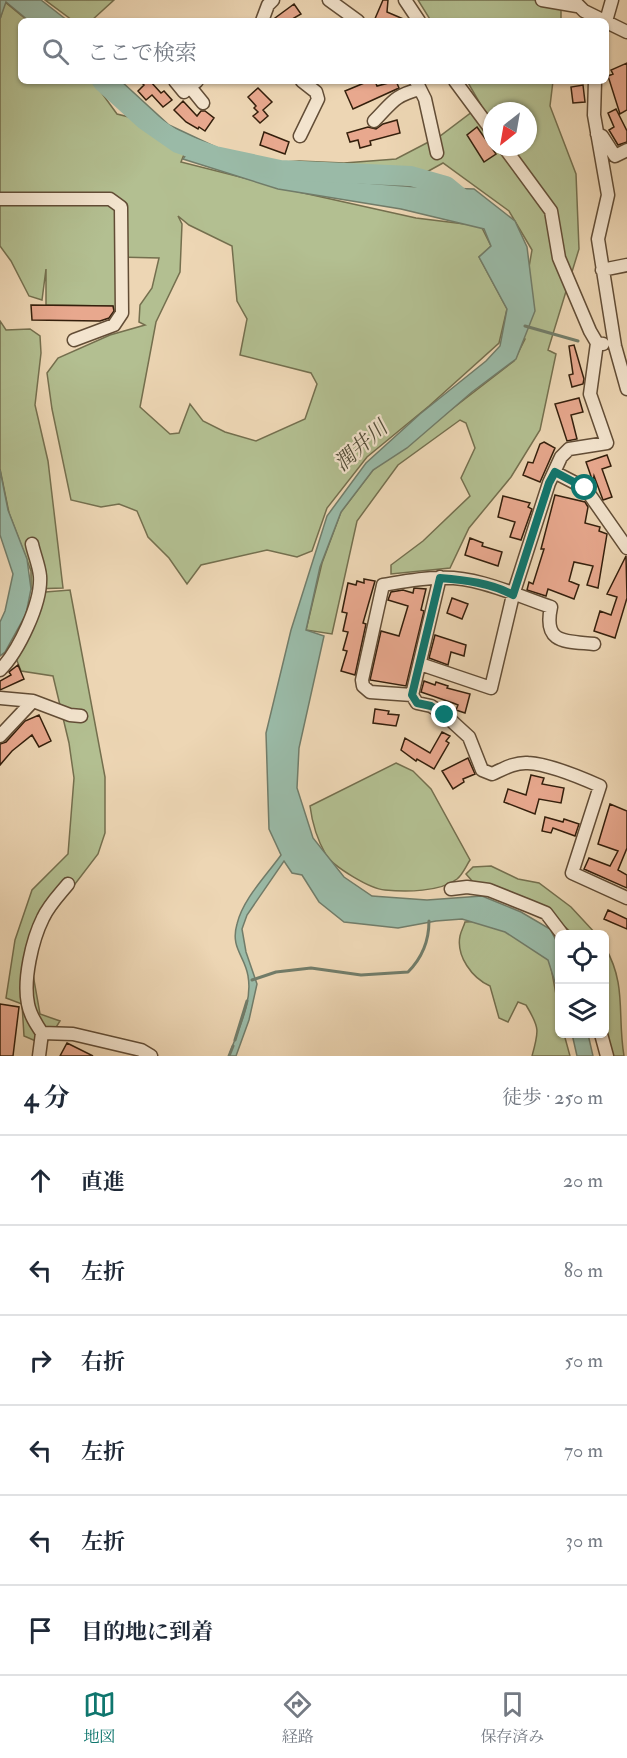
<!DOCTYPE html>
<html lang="ja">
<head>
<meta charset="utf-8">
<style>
  :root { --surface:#fff; --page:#f6f6f7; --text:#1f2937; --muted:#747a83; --line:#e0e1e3; --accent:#0f766e }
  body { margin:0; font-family:"IM FELL Double Pica","Noto Serif JP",serif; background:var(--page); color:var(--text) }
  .controls { position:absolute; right:18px; bottom:18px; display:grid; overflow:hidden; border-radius:9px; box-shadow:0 2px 4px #0004 }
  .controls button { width:54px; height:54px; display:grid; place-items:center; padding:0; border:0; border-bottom:2px solid var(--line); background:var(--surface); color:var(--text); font:30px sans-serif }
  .compass { position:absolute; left:483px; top:102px; width:54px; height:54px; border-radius:50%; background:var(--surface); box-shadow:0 2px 4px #0004; rotate:211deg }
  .stop { position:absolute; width:18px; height:18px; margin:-14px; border:4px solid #0f766e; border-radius:50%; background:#fff }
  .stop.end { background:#0f766e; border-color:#fff; box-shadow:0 2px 6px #0008 }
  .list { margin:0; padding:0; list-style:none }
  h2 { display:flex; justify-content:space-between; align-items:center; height:78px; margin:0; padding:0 24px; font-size:26px }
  h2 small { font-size:20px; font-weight:400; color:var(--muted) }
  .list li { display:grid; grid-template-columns:39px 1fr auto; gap:18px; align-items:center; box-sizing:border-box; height:90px; padding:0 24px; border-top:2px solid var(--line) }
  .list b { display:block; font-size:22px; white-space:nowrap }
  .list em { font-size:20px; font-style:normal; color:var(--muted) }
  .icon { flex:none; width:33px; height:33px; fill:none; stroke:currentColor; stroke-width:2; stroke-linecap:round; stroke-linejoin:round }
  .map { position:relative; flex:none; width:627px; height:1056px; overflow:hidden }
  .search { position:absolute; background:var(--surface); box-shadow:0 2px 4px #0004; left:18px; right:18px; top:18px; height:66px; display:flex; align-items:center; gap:15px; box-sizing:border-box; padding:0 21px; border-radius:9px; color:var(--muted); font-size:22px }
  .sheet { height:618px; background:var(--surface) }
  nav { display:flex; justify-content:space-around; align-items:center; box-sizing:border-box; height:84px; border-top:2px solid var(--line); background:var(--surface); font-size:16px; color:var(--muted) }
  nav a { display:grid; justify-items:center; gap:3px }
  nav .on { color:var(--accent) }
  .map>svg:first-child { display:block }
  .green { fill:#b3bf91; stroke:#746f4e; stroke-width:1.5; fill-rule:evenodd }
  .water { fill:#9abaa7; stroke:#717c69; stroke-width:1.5 }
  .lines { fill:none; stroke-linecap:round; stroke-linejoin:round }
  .stream { stroke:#717c69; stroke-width:3 }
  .river { stroke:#9abaa7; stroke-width:20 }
  .building { fill:#e8a88e; stroke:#341f0c; stroke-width:1.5 }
  .street-casing { stroke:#624d36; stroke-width:15 }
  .street { stroke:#f3e4ce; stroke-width:12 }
  .route { stroke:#0f766e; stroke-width:8 }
  .labels { text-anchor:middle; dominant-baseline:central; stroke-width:4.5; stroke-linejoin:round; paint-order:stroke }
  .water-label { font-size:21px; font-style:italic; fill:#534e3a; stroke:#f3e4ce }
</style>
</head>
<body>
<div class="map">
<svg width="627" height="1056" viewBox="0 0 627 1056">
  <rect width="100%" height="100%" fill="#edd6b4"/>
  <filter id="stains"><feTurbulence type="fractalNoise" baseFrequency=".00333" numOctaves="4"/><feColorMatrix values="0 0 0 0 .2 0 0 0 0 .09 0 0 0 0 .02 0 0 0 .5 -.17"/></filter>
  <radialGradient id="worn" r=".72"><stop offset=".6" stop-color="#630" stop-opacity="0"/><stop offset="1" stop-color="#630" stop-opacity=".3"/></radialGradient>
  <path class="green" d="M45 0H114L91 21 72 20Z
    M418 0H561V21H431Z
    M5 2 28 21H21V81H93L117 114 141 120 187 147 181 162 299 192 416 218 481 226 491 246 479 257 507 309 499 343 429 406 367 457 327 508 312 551 297 557 267 550 201 565 187 584 169 558 148 537 137 511 119 504 101 507 71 500 52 409 47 373 58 358 110 335 145 325 139 322 140 305 152 288 159 258 117 257 116 322 113 306 46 305V269L42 300 29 296 11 261 0 246V206L8 199 0 194V19ZM178 216 189 225 232 246 237 301 247 319 240 355 311 373 317 384 305 419 256 441 225 432 203 421 190 404 179 433 170 434 140 407 156 322 180 272 182 224Z
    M467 81H553L550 106 576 174 579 249 548 350 556 354 540 430 511 477 469 528 450 568 391 574V565L423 541 470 496 461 478 475 448 466 423 460 420 398 465 357 521 332 634 306 630 322 563 341 512 373 470 514 361 525 339 517 335 532 250 509 211 443 163 396 189 287 184 272 163 299 161 344 163 396 159 440 136 481 105ZM492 111H528V147H492Z
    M0 321 6 330 30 329 40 336 41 353 35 405 48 461 63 588 31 589V571L9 513 0 469Z
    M70 590 105 777V833L98 854 49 918 29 952 40 1014 60 1021 45 1045 24 1036 22 1004 6 998 15 940 32 890 68 854 74 778 69 743 53 676 21 671 14 653 33 593Z
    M396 763 413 771 431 789 470 860C466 866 463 874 457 879 440 892 406 892 385 890 370 889 334 867 326 855 318 841 312 822 310 806Z
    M491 866 518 879 539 883 571 907 596 934H573L538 903 474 883 466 874 473 867Z
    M485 921 520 934 549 956 559 1011 560 1034H564L570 1056H532C539 1031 540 1028 526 1005L518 1002 508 1022 499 1018 490 986C472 978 456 956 460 936 461 931 464 926 465 922Z
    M605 947C627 985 617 1014 624 1056H607L604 1034Z"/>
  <path class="water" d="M0 0H41L68 21H29L6 2 0 19Z
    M96 81H121L169 125 278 176 417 187 474 189 515 221 527 247 535 311 516 359 472 392 407 448 373 470 341 512 320 567 306 630 324 636 299 748 297 788 313 838 344 877 372 896 427 900 482 896 521 912 550 929 559 946V995L548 960 505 932 462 919 436 921 398 928 344 922 319 902 302 875 292 873 284 861 247 915 242 929 246 952 257 984 249 1020 236 1056H229C237 1031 253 1003 248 976 245 956 230 948 237 924 243 899 266 876 281 855L269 829 266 733 291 630 327 516 366 463 420 414 486 361 500 346 507 309 479 257 491 246 484 229 401 209 278 189 183 159 190 149 228 158 125 113Z
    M0 470 8 510 27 559 31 589 26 614 5 652 0 656V622L5 611 13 574 0 535Z
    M572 1034H588L593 1056H577Z"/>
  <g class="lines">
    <path class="stream" d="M525 326 578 341
      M252 980 276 972 311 968 361 975 408 972C422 958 429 941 429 921
      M235 1040 247 1001
      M229 1056 233 1046"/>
    <path class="river" d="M102 81 145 120 178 143 215 156 280 170 411 176 446 186 468 204"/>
  </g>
  <path class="building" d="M383 0H388L387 12 408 21H374Z
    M294 4 301 14 289 21H271Z
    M627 63V110L620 114 608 76 613 74 611 70Z
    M144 81H150L161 93 164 91 172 100 163 107 152 95 146 100 138 91 144 85 142 83Z
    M369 81H375L377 86 396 81 399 88 353 109 345 91Z
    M583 85 585 102 573 103 571 87Z
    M258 88 272 102 263 110 268 116 260 123 253 116 258 112 254 108 256 106 248 97Z
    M183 101 197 116 201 111H205L214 118 205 131 199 127 198 129 186 122 174 110Z
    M616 109 627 131V142L618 145 609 130 614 127 608 113Z
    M397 120 400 133 370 141 371 145 360 148 358 140 350 142 347 133 368 127 376 129 383 124Z
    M477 127 496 154 484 162 467 135Z
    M264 132 289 142 285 154 260 145Z
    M31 305 113 306 114 311 109 318 100 321 32 320Z
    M574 345 584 379 583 384 572 387 569 375 573 374 569 346Z
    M579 398 583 412 571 415 577 439 567 441 555 404Z
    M544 442 555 448 540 482 523 475 528 462 533 463 540 444Z
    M607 455 611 466 602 469 612 497 603 500 594 476 593 482 586 462Z
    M555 495 585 502 588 507 585 523 600 527 599 531 607 534 598 588 587 585 593 566 574 562 569 581 579 585 574 599 548 589 546 596 527 590 529 582 533 584 544 549H541Z
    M503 496 530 503 528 507 532 509 521 540 510 537 515 522 498 517Z
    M470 538 483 543 482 546 502 552 498 566 465 555Z
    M626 556 627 598 615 638 594 631 600 611 611 615 617 597 607 594Z
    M364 579 375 581 363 623 366 624 355 675 341 671 347 651 343 650 348 632 343 631 347 613 342 612 348 583 356 585 357 581 364 583Z
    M414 588 426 589 421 610 424 611 406 686 370 680 381 631 399 636 408 606 388 600 391 592 403 590 413 593Z
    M452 598 468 604 462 619 447 613Z
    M435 635 466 645 464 656 451 652 448 665 429 658Z
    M18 665 24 679 0 690V681L11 675 9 672Z
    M424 681 435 685 436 682 448 686 447 688 470 694 465 713 456 710 458 705 453 703 421 692Z
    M375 709 389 711 388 714 399 715 396 726 373 723Z
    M39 715 51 741 39 747 32 735 12 751 0 765V744L6 742 25 721Z
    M442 732 450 736 446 741 449 743 434 769 417 759 416 761 401 750 405 738 430 753Z
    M468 758 475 774 463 779 464 782 453 789 442 771Z
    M531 775 544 778 542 784 564 788 561 803 539 799 535 814 504 802 508 789 526 795Z
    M610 804 627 811V848L618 870 627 875V888L584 869 589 858 610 866 618 851 598 844Z
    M545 817 563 822 564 819 579 824 575 836 553 828 551 833 542 831Z
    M608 910 627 919V929L604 919Z
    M0 1004 19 1007 13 1056H0Z
    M67 1043 93 1056H60Z"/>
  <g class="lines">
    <g class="street-casing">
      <path id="street" d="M329 0 358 21
        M405 0 419 21
        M542 0 577 6
        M573 0 584 11 627 32
        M262 21 268 5 273 0
        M606 21 612 0
        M175 81 184 92 197 81
        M416 81 425 99 437 153
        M455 81 492 131
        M595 81 594 115 608 195 598 239 615 346 627 389
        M190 87 203 103
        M374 121C393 102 393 96 420 89
        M597 134 602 136 615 156 627 150
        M300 136 318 99 316 92 302 81
        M504 147 551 211 559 258 590 331 597 343 603 344
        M0 199H110L121 207 122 313 114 325 74 340
        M602 270 627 265
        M556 473 585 488 627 548
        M440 577 412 695 370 692 363 686 362 680 383 585C401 582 420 578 439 578 478 576 515 595 551 607 543 644 565 641 594 644
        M420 664 491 688 513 595 549 483 561 457 569 449 607 443 590 394 597 343
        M0 670C18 652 42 603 40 576 39 565 34 554 32 544
        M412 695 417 703 431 706 445 715 469 737 482 770 492 774C503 769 515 762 528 763 548 764 582 778 600 786L572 873 627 898
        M0 698 33 701 70 715 81 716
        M0 736 33 701
        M451 889 467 887 489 890 529 906 546 913 562 934
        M42 1033 73 1034 141 1050 151 1056
        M601 1034 607 1056
        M39 1056 42 1033C36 1024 30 1015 28 1004 23 980 32 940 43 918 49 905 59 895 68 884"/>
    </g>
    <use href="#street" class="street"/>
  </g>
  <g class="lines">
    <path class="route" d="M445 715 431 706 417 703 412 695 440 578C465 580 491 583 513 595L549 483 555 472 585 488"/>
  </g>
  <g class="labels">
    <g class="water-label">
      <text transform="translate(361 446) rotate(-42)">潤井川</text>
    </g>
  </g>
  <rect width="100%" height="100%" filter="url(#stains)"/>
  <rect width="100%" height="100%" fill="url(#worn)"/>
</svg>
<div class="controls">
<button><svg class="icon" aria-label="locate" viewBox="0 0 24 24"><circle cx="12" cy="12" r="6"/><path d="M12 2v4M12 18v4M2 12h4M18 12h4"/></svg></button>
<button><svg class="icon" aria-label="layers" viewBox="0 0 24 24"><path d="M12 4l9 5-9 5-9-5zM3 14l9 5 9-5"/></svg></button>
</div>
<svg class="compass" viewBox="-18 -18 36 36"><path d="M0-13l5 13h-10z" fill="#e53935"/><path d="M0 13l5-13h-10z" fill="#747a83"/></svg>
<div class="stop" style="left:585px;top:488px"></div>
<div class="stop end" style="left:445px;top:715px"></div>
<div class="search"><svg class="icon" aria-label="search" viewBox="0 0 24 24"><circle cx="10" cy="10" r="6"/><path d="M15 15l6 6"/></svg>ここで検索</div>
</div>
<section class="sheet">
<h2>4 分<small>徒歩 · 250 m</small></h2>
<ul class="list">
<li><svg class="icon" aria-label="ahead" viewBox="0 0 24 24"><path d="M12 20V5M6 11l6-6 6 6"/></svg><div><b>直進</b></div><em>20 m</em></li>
<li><svg class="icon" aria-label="left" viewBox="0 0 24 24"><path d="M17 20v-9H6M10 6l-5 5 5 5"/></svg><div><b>左折</b></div><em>80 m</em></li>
<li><svg class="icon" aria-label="right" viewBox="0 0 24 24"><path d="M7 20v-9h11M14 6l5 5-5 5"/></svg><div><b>右折</b></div><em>50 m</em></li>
<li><svg class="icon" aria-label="left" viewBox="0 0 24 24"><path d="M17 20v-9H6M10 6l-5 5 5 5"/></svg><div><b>左折</b></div><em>70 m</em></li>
<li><svg class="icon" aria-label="left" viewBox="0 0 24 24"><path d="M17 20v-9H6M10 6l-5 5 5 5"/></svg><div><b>左折</b></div><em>30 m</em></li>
<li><svg class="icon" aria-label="arrive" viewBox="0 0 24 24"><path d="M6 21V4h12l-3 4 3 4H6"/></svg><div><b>目的地に到着</b></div></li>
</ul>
</section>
<nav>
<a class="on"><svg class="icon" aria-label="map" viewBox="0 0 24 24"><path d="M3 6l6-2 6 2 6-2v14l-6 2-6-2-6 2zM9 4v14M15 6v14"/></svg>地図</a>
<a><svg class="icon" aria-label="directions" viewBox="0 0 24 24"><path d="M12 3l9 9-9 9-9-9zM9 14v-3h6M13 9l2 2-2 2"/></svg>経路</a>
<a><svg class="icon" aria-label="saved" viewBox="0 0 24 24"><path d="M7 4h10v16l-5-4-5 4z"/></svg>保存済み</a>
</nav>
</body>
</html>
